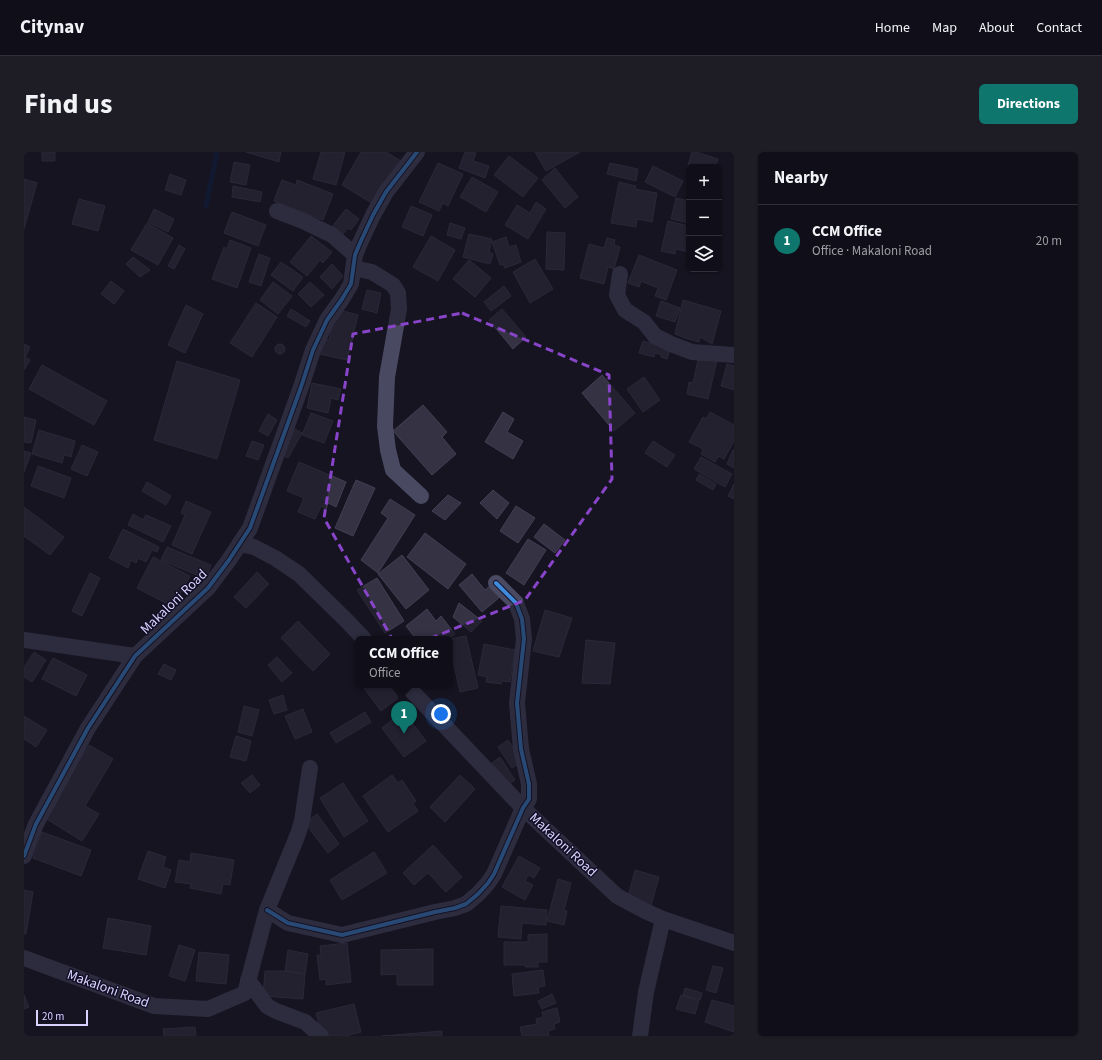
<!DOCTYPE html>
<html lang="en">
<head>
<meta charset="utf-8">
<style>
  :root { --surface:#100f19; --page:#1e1d26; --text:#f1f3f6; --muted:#9c9ca2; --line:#302f38; --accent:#0f766e }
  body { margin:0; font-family:"Source Sans 3",sans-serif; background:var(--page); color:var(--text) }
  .controls { position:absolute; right:12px; top:12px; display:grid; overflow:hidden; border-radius:6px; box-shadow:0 1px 3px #0004 }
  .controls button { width:36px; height:36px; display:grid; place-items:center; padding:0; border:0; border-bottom:1px solid var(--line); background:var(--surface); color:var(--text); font:20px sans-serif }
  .scale { position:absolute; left:12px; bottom:10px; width:52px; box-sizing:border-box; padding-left:4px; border:2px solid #d9d4ff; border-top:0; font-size:11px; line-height:14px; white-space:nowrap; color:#d9d4ff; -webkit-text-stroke:3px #130f26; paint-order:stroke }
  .you { position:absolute; left:417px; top:562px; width:14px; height:14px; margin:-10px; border:3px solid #fff; border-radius:50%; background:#1a73e8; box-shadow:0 0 0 6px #1a73e833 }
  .badge { display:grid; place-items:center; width:26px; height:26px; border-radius:50%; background:var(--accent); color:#fff; font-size:13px; font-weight:700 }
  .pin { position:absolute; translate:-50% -33px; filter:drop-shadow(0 1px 2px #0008) }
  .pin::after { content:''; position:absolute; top:21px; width:14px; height:12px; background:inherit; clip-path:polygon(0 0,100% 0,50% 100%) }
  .popup { position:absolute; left:331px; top:484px; width:98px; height:52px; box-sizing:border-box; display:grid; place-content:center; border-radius:6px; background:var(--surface); filter:drop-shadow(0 1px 3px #0005); font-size:13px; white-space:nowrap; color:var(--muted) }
  .popup b { font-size:15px; color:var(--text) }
  .popup::after { content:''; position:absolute; left:50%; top:100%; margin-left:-8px; border:8px solid transparent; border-top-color:var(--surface) }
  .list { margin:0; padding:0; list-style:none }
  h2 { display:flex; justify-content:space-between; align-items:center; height:52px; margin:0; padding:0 16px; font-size:17px }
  h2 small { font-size:13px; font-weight:400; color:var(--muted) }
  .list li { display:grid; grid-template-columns:26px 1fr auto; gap:12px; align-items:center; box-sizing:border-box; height:72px; padding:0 16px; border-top:1px solid var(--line) }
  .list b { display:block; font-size:15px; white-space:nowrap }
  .list p { margin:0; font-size:13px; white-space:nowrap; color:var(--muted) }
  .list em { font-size:13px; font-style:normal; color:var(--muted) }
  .icon { flex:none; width:22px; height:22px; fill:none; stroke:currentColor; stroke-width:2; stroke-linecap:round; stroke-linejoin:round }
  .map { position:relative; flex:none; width:710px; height:884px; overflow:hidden; border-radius:6px }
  header { display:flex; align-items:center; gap:24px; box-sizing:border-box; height:56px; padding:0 20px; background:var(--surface); border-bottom:1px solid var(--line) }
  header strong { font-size:19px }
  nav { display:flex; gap:22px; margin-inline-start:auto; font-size:14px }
  .intro { display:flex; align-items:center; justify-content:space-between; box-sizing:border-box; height:96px; padding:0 24px }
  h1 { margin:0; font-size:28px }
  .button { padding:10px 18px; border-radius:6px; background:var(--accent); color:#fff; font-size:14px; font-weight:700 }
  main { display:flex; gap:24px; padding:0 24px }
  aside { flex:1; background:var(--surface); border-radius:6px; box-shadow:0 1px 3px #0004 }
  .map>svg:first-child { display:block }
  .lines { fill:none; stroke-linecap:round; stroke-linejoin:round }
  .stream { stroke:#0d2144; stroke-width:5 }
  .building { fill:#343243; stroke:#433f54 }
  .street { stroke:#4a4962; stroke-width:16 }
  .cycleway-casing { stroke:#130f26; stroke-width:6 }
  .cycleway { stroke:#408adc; stroke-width:4 }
  .marked { fill:none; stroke:#8945c9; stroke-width:3; stroke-dasharray:8 5; stroke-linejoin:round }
  .labels { text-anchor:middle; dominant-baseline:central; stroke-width:3; stroke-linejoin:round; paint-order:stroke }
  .street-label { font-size:14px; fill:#d9d4ff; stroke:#130f26 }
</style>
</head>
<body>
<header>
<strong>Citynav</strong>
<nav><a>Home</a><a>Map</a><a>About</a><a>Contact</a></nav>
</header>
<div class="intro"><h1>Find us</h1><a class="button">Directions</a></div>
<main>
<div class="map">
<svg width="710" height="884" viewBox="0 0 710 884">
  <rect width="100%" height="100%" fill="#161421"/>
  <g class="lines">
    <path class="stream" d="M182 54 193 0"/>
  </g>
  <path class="building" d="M18 0H31V9H18Z
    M222 0H257L255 10Z
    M297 0H321L312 33 289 27Z
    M337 0H362L377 9 351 53 318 33Z
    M441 0H447L452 1 449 9 465 14 461 26 435 16Z
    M511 0H556L522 19Z
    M668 0H672L694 7 691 15H665V21L662 20Z
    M485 4 514 26 499 45 470 23Z
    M210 10 226 13 222 33 206 30Z
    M414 11 439 22 424 54 419 51 415 59 395 50Z
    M586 11 614 17 612 29 583 22Z
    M629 14 659 29 651 45 621 30Z
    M531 16 554 45 541 56 518 28Z
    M146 22 162 28 157 43 141 38Z
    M448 25 474 40 462 60 436 45Z
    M0 27 13 31 0 77Z
    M258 28 272 33 273 28 309 42 299 68 250 49Z
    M595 30 612 34 611 37 633 41 628 70 613 67 612 75 587 71Z
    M209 34 238 40 236 50 208 45Z
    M652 46 665 49V71L647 67Z
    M55 47 81 54 74 79 48 72Z
    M512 50 522 57 504 87 481 73 493 53 506 61Z
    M387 54 408 63 399 84 378 75Z
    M130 57 150 67 144 80 124 70Z
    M322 57 335 67 327 78 324 76 318 83 308 75Z
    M208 60 242 73 234 94 200 81Z
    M644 69 665 74V100L652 97 651 102 637 99Z
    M123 71 149 86 134 113 107 98Z
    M426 71 441 76 437 87 423 83Z
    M523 80 541 81 540 118 522 117Z
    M445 82 468 87 465 100 469 102 466 112 439 105Z
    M287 84 308 100 299 111 296 108 283 124 266 110Z
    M407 84 431 98 414 129 389 115Z
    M482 85 485 95 492 93 497 110 481 116 479 112 476 113 468 90Z
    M583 86 591 88 590 93 596 95 590 117 584 115 580 132 556 126 565 92 580 96Z
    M206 88 227 96 213 136 188 127 200 95 203 97Z
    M155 93 161 97 150 117 144 114Z
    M235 102 246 106 237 134 225 130Z
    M615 103 653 118 642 148 631 144 634 136 617 129 615 135 604 131Z
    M109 105 126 118 116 125 102 112Z
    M511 107 529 137 506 151 489 120Z
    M445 108 467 126 451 145 429 127Z
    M257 110 279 125 269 139 247 123Z
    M308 112 319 124 308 137 296 125Z
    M87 129 100 139 90 152 77 142Z
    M249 130 268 144 254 162 236 148Z
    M286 130 300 143 287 155 274 142Z
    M480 134 487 144 467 159 460 150Z
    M343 138 357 141 353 161 338 157Z
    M659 148 697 159 688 192 676 185 675 190 661 186 651 182Z
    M637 149 656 156 651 170 632 164Z
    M232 151 253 165 228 205 206 191Z
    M162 153 179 162 161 201 144 193Z
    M267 157 286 169 282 175 263 164Z
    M312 157 334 163 323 208 295 202 299 186 305 188Z
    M478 157 502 185 489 197 465 168Z
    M619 189 646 197 643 207 637 205 638 203 631 201 630 205 615 201Z
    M0 192 6 195 1 205 6 208 0 218Z
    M251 197a5 5 0 1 1 10 0a5 5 0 1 1-10 0Z
    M681 205 693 208 684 247 663 242 665 230 669 231 674 208 680 209Z
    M153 209 216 228 193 307 130 288Z
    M703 212 710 214V238L697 234Z
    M18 213 83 249 70 273 5 237Z
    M578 223 611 261 590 279 558 241Z
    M620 225 636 248 619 260 603 237Z
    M288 231 317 237 314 248 307 246 304 261 283 256Z
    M399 253 423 280 418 285 432 302 408 323 369 279Z
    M479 260 490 267 483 280 499 289 489 307 461 290Z
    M686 260 710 273V289L700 307 695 304 691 310 677 302 679 297 665 290 679 265 682 267Z
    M287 261 309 269 300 291 278 283Z
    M244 262 253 268 244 284 235 279Z
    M0 265 12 268 7 291 0 290Z
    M271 277 278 281 264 306 257 302Z
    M15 278 51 289 47 305 40 303 38 311 8 302Z
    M228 289 240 293 234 308 222 304Z
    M629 289 651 303 643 315 621 301Z
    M58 293 74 300 63 324 47 317Z
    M709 298H710V316L703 312Z
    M0 299 7 301 0 320Z
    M677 305 708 322 701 335 670 317Z
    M275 310 322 330 312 355 304 351 302 357 297 354 291 367 274 360 280 346 263 339Z
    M14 314 47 326 40 346 7 334Z
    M675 322 692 332 689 338 672 328Z
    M332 328 351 336 329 384 311 376Z
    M123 330 147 344 142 353 118 339Z
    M710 332V347L704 344Z
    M469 338 485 351 473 367 456 351Z
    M424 343 437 351 421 368 408 359Z
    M366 347 391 363 354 421 337 408 364 366 357 361Z
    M162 349 187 360 168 402 148 393 161 363 157 361Z
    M492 354 511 366 494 391 476 379Z
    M0 355 40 385 26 403 0 384Z
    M109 362 119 368 122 363 147 374 139 390 104 373Z
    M520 372 541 388 531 401 510 385Z
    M99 377 135 395 133 400 128 398 122 410 114 406 112 411 107 408 104 416 85 406Z
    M401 381 442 412 424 437 383 405Z
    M504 387 522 398 500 433 482 421Z
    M143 395 187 413 182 427 137 408Z
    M378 403 405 438 382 457 354 422Z
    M129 405 166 424 149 455 113 436Z
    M233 420 245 432 222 456 210 445Z
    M66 421 76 426 58 464 48 459Z
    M448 422 461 438 468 432 477 444 458 460 435 433Z
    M353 426 380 469 361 481 333 438Z
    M435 451 458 469 447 480 429 465Z
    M403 457 412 469 417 464 431 482 425 487H392L382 474Z
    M521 458 548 466 535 505 509 499Z
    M274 469 306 502 289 519 257 486Z
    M442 484 454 536 436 540 426 496V487Z
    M562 488 591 491 586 532 558 531Z
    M460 492 491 498 486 530 478 529 477 532 462 530 463 525 454 523Z
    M10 500 22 508 8 530 0 525V515Z
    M253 505 268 521 258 530 244 513Z
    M29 506 63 523 52 544 18 527Z
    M140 512 152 518 147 528 134 522Z
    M338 533H365L374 546 357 559Z
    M259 543 263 558 250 562 245 548Z
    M220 554 235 558 228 584 214 580Z
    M279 557 288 580 271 587 261 564Z
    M379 559 402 589 380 605 358 576Z
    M341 560 347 570 312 591 306 581Z
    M0 564 23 578 12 595 0 587Z
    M212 584 227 589 222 609 206 605Z
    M484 588 499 609 488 616 474 595Z
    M65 593 89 607 61 654 75 662 58 689 21 666Z
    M476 605 491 628 485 632 468 611Z
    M228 623 236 633 226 641 217 631Z
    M368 623 374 631 378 628 392 649 389 652 394 659 364 680 339 644Z
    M436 623 451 637 421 670 406 655Z
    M319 631 344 669 320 685 296 646Z
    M293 662 315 692 304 701 281 671Z
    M18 680 67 698 57 724 9 706Z
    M409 693 438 725 422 740 404 721 390 733 379 721Z
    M124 699 142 705 139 715 147 718 141 736 114 727Z
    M350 700 363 721 318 748 306 728Z
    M167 701 210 708 206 733 199 732 197 742 166 736 167 732 151 730 155 708 166 710Z
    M495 704 516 716 510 726 504 723 501 729 509 733 501 748 478 735Z
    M611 718 635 725 627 754 604 745Z
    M534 727 547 731 540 758 543 759 540 773 523 769Z
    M0 738 9 740 2 782H0Z
    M477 754 523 758 522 773 498 771 497 787 474 785Z
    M84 766 127 774 122 803 79 796Z
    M523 782V810H514V815H501L502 813H480V790H504V783Z
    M323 791 327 830 302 833V827L296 828 293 803H297L296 794Z
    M155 793 171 798 161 829 145 824Z
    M409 797V833H373V822L357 823V798Z
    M264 798 284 802 281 822 261 819Z
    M175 800 205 803 202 832 172 829Z
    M689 814 699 816 692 841 682 838Z
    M519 818 521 834 514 835 515 841 490 844 488 822Z
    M241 819H261L281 822 279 847 239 844Z
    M661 836 678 841 676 848 659 843Z
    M528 842 532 851 518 857 514 849Z
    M0 843 5 855 0 857Z
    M657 843 675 849 671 862 652 857Z
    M688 848 710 854V880L681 870Z
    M330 852 337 880 322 884H298L292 861Z
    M533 856 536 870 530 872 531 877 524 879 525 884H498L496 875 513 872 512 867 519 865 518 860Z
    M171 875 172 884H140L139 877Z
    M418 879V884H358Z"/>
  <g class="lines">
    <path class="street" d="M253 59 279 69 308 83 331 103
      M330 116 348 120 369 133 374 141 375 157 363 225 361 274 364 298 369 318 397 344
      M596 122 593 143 601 158 620 170 631 184 647 192 668 200 710 203
      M215 392 230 395 251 406 275 422 323 469 340 487
      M0 488 111 504
      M382 533 499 656 593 744 621 759 639 767 710 791
      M0 704 12 672 64 576 111 504 184 436 205 408 226 376 277 235 289 198 303 168 318 147 327 132 331 103 336 91 349 63 362 40 393 0
      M243 758 264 771 318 783 411 760 431 756 442 752 454 742 464 731 470 722 499 656 505 647V632L497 597 493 551 500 487 498 467 492 451 472 431
      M0 806 130 854 184 857 221 841 243 758 274 682 278 669 286 616
      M224 828 243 854 252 859 281 870 297 884
      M616 884 622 840 639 767"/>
    <g class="cycleway-casing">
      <path id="cycleway" d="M0 704 12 672 64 576 111 504 184 436 205 408 226 376 277 235 289 198 303 168 318 147 327 132 331 103 336 91 349 63 362 40 393 0
        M243 758 264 771 318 783 411 760 431 756 442 752 454 742 464 731 470 722 499 656 505 647V632L497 597 493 551 500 487 498 467 492 451 472 431"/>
    </g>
    <use href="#cycleway" class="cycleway"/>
  </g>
  <path d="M0 0H710V884H0ZM438 161 585 223 588 327 501 448 375 499 300 366 329 182Z" fill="#161421" fill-opacity=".55" fill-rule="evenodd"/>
  <path class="marked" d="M438 161 585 223 588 327 501 448 375 499 300 366 329 182Z"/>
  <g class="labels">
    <g class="street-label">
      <text transform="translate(150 450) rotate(-44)">Makaloni Road</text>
      <text transform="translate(539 693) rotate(43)">Makaloni Road</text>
      <text transform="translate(84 837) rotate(20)">Makaloni Road</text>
    </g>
  </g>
</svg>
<div class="controls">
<button>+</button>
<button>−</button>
<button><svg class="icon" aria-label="layers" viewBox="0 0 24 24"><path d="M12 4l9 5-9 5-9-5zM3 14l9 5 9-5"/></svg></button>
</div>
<div class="scale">20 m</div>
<div class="you"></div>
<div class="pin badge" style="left:380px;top:582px">1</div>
<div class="popup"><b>CCM Office</b>Office</div>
</div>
<aside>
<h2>Nearby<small></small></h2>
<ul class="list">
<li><span class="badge">1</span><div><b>CCM Office</b><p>Office · Makaloni Road</p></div><em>20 m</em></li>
</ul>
</aside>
</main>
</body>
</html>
